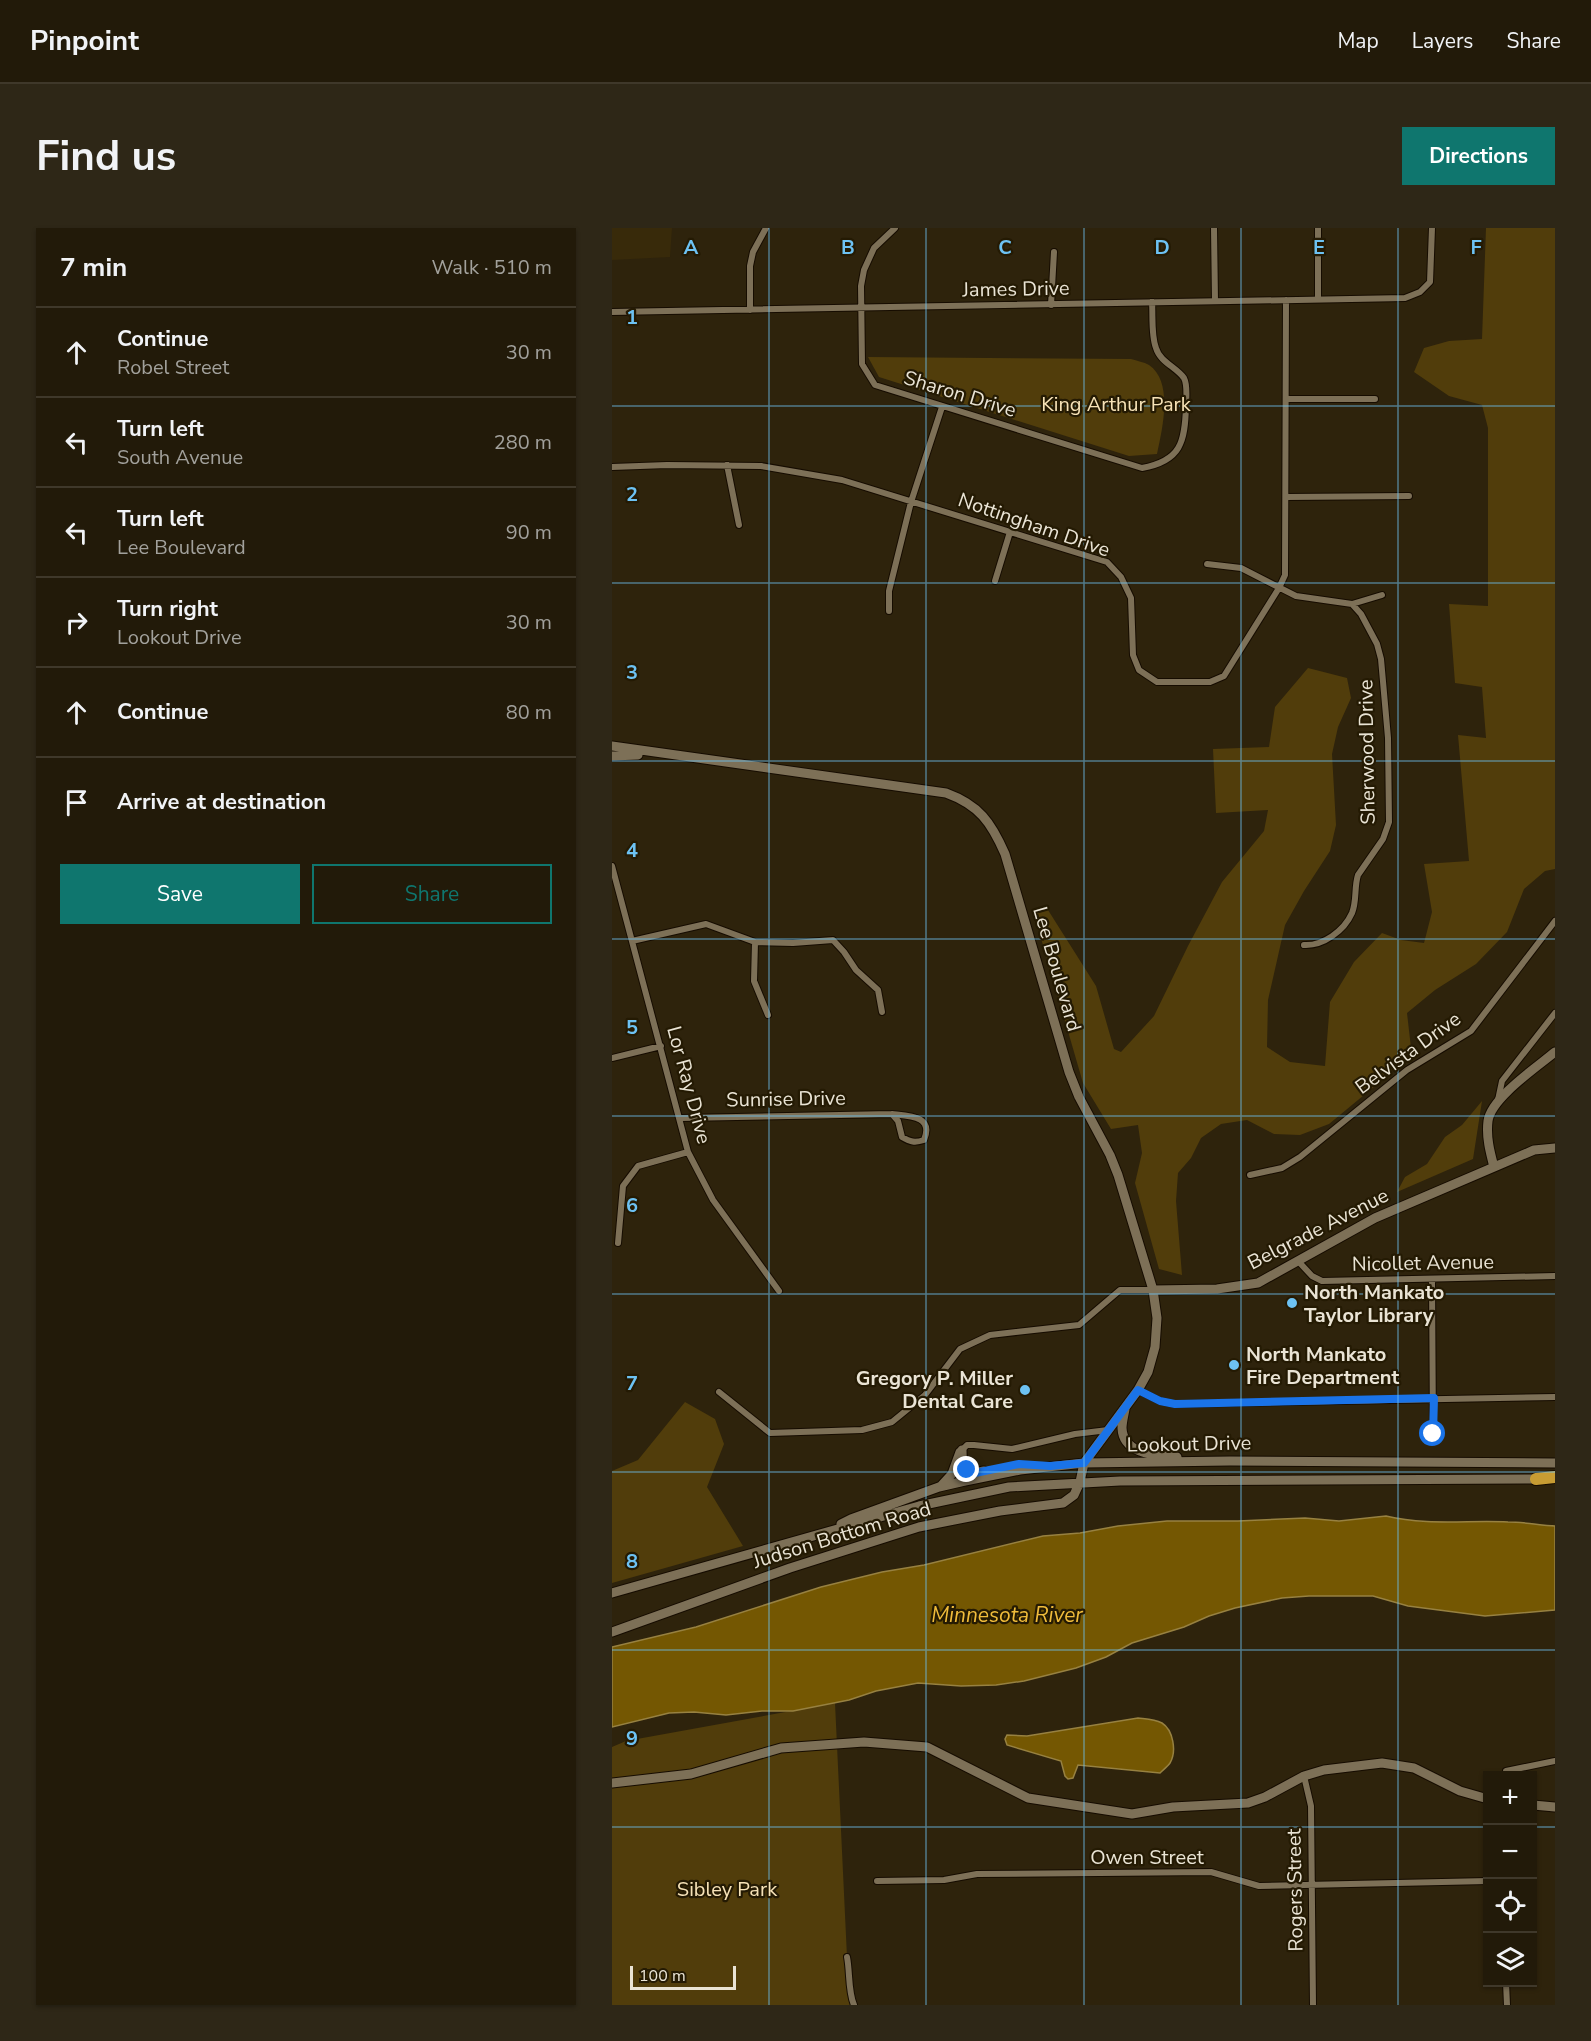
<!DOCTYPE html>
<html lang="en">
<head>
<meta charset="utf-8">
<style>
  :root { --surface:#221a09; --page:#2e2717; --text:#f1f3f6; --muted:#a2a19c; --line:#3f382a; --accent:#0f766e }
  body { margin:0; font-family:"Nunito Sans",sans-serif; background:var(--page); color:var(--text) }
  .controls { position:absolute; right:18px; bottom:18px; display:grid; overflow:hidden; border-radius:0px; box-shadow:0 2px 4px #0004 }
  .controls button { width:54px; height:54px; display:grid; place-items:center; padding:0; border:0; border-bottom:2px solid var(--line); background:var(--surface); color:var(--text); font:30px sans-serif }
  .scale { position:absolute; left:18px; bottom:15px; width:106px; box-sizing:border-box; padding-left:6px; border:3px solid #eae4d5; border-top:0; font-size:16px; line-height:21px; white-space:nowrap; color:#eae4d5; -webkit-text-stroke:4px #241a03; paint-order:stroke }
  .stop { position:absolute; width:18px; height:18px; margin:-14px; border:4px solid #1a73e8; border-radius:50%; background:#fff }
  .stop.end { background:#1a73e8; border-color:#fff; box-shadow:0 2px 6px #0008 }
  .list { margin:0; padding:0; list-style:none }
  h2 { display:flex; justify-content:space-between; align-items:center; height:78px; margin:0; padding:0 24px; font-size:26px }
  h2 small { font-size:20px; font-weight:400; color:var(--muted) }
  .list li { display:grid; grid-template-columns:39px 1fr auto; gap:18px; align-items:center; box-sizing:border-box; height:90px; padding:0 24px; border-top:2px solid var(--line) }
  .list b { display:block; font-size:22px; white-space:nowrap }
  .list p { margin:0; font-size:20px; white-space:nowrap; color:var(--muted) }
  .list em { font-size:20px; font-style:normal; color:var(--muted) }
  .actions { display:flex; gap:12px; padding:18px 24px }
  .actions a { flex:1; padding:14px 0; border:2px solid var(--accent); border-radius:0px; text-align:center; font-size:21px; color:var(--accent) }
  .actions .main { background:var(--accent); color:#fff }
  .icon { flex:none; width:33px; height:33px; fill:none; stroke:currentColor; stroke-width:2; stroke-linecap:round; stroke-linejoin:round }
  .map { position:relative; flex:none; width:943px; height:1777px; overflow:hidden; border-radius:0px }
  header { display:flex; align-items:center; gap:36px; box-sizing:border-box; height:84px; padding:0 30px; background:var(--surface); border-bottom:2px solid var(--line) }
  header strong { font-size:28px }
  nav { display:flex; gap:33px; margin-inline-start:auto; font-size:21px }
  .intro { display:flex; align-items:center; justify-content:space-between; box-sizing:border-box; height:144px; padding:0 36px }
  h1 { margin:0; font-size:42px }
  .button { padding:15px 27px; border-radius:0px; background:var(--accent); color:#fff; font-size:21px; font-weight:700 }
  main { display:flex; gap:36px; padding:0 36px }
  aside { flex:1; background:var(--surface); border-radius:0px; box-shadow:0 2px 4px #0004 }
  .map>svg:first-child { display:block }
  .built { fill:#382a0a }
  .green { fill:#513d0b }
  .water { fill:#745702; stroke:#978141; stroke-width:1.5 }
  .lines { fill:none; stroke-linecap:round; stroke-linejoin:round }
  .street-casing { stroke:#160c00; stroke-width:8 }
  .secondary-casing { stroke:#160c00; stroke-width:11 }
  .highway-casing { stroke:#160c00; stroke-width:14 }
  .street { stroke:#7d7057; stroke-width:6 }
  .secondary { stroke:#7d7057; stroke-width:9 }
  .highway { stroke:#c79c33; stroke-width:12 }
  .route { stroke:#1a73e8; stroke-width:8 }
  .grid { fill:none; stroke:#6dc2f3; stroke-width:1.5; stroke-opacity:0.55 }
  .poi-dot { fill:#6dc2f3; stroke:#241a03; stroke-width:2 }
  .labels { text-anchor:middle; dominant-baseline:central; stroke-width:4.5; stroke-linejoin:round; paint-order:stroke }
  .street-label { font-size:20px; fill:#eae4d5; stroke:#241a03 }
  .park-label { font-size:20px; fill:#f6e2b7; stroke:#241a03 }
  .poi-label { font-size:20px; font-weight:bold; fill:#eae4d5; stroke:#241a03; text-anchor:start }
  .water-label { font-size:21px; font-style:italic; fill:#f0bc3b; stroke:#241a03 }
  .grid-label { font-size:20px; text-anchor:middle; font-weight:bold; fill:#6dc2f3; stroke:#241a03; stroke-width:4.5; stroke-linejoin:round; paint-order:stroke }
</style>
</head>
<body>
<header>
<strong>Pinpoint</strong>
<nav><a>Map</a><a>Layers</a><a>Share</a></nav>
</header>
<div class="intro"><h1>Find us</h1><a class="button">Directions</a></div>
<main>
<aside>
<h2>7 min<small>Walk · 510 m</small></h2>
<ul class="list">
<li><svg class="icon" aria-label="ahead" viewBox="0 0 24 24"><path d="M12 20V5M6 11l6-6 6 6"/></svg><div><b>Continue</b><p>Robel Street</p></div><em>30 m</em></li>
<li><svg class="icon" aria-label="left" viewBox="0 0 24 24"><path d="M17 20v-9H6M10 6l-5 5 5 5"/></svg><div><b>Turn left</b><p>South Avenue</p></div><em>280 m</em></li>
<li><svg class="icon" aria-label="left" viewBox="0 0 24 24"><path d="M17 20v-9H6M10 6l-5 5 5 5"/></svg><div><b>Turn left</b><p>Lee Boulevard</p></div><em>90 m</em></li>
<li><svg class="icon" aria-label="right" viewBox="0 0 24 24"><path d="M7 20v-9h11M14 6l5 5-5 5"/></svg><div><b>Turn right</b><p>Lookout Drive</p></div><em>30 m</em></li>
<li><svg class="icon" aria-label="ahead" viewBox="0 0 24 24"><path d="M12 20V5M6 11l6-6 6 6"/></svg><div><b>Continue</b></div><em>80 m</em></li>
<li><svg class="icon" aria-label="arrive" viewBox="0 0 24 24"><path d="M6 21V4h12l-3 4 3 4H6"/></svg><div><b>Arrive at destination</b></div></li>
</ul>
<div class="actions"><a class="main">Save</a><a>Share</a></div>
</aside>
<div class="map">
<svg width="943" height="1777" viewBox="0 0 943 1777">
  <rect width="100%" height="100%" fill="#2e230c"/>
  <path class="built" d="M0 0H60L58 29 0 32Z"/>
  <path class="green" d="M874 0H943V641L933 643 912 661 895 704 864 736 823 762 795 785 799 820 775 848 717 896 688 907 662 906 635 892 609 896 589 910 579 930 566 945 564 973 570 1047 547 1041 523 955 530 925 526 897 499 901 471 855 422 686 436 682 484 758 502 821 509 824 542 788 576 718 610 654 652 603 656 582 604 585 601 521 657 519 663 479 696 440 735 450 739 470 726 499 720 526 724 597 718 623 692 663 673 697 656 772 655 819 678 834 713 838 718 774 742 734 770 705 789 712 812 715 820 684 812 636 857 633 846 507 874 510 870 459 843 455 837 376 876 378V200L870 177 837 168 802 144 812 120 837 113 870 111Z
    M256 129 519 131C525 133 532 134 537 137 562 154 550 202 545 226L517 228 267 149Z
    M870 873 861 931 785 964 793 949 815 936 833 909 850 897Z
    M73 1174 103 1191 112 1216 95 1259 131 1318 0 1355V1243L26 1232Z
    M223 1475 235 1729 245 1777H0V1519L14 1513Z"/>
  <path class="water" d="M774 1288C815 1298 855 1292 896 1294 912 1294 927 1297 943 1298V1382L873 1388 796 1378 761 1368H697L670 1370 623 1380 597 1388 572 1399 520 1415 494 1429 464 1440 412 1453 384 1457 349 1458 306 1455 264 1463 237 1472 181 1483H150L114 1487 82 1484 57 1485 0 1499V1419L84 1399 209 1359 270 1344 312 1337 431 1308 468 1305 506 1298 555 1293H626L693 1290 727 1293Z
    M526 1490C534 1491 542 1491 550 1495 561 1502 565 1523 558 1535 556 1538 551 1542 548 1545L466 1537 461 1550 456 1551 453 1548 449 1533 395 1517 393 1511 395 1507 415 1508Z"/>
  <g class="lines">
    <g class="street-casing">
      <path id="street" d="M283 0 262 20 252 42 249 58 250 136 263 157 530 240C569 233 573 214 574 178 574 169 576 158 572 150 564 139 548 134 544 120 539 107 541 88 540 74
        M602 0 603 73
        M706 71V0
        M439 77 442 24
        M138 82V38L141 24 154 0
        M0 84 793 70 808 64 818 54 820 0
        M675 171H763
        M115 237 127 297
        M0 239 55 237 149 238 230 252 495 334 509 349 519 370 521 427 527 442 545 454H598L612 448 667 360 673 347 674 72
        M674 269 797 268
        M595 336 629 340 684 368 740 376 749 386 765 416 769 431 776 510 777 594 771 611 746 647C742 659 745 673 740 685 732 703 711 718 692 717
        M383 353 398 304
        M740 376 770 367
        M277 383V363L299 274 330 179
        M0 638 76 924 101 972 167 1063
        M20 713 94 696 143 714 181 715 221 712 232 724 244 742 266 762 270 784
        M143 714 142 753 156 787
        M0 830 49 818
        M886 872 890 853 943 785
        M69 890 280 886 286 893 290 909C298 914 303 915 312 912 322 888 298 888 280 886
        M638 947 670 940 688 929 795 842 859 803 943 693
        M6 1015 11 958 26 938 76 924
        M687 1034 700 1048 710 1053 943 1048
        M820 1051 821 1206
        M526 1162 548 1173 563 1176 943 1169
        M107 1164 158 1205 250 1202 280 1194 313 1167 348 1121 378 1107 467 1097 508 1062H541
        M350 1222 355 1217H362L400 1221 463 1206 496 1202
        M692 1548 699 1578 701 1777
        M895 1548 894 1543 943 1533
        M265 1653 332 1652 365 1646 599 1644 647 1658 876 1653
        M235 1729C238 1744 236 1763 242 1777
        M894 1754 895 1777"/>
    </g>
    <g class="secondary-casing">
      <path id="secondary" d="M0 518 334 565C367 577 379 594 393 626L457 844 467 869 498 927 506 947 541 1062 545 1090 543 1119 536 1144 526 1162 472 1235 468 1254 462 1267 451 1275 388 1283 307 1299 178 1340 0 1404
        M0 528 26 527
        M882 939C878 924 874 909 876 893 879 870 925 839 943 824
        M541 1062 605 1061 646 1055 763 990 922 922 943 920
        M513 1181C512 1187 510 1194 510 1200 511 1227 545 1227 565 1229
        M350 1222C350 1239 353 1247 372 1243
        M329 1258 340 1246 348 1224
        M229 1296 239 1291 327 1259 353 1253 408 1242 472 1235 618 1233 943 1235
        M0 1365 307 1278 397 1259 508 1253 924 1251
        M0 1555 79 1546 169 1520 252 1514 315 1519 416 1570 520 1586 561 1579 636 1575 653 1569 692 1548 712 1542 770 1535 802 1540 848 1563 876 1571
        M921 1577 943 1579"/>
    </g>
    <g class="highway-casing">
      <path id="highway" d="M924 1251 943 1249"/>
    </g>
    <use href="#street" class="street"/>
    <use href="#secondary" class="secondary"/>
    <use href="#highway" class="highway"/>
  </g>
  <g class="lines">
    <path class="route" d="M355 1242 363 1245 407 1236 438 1238 472 1235 526 1162 548 1173 563 1176 822 1170 821 1206"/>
  </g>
  <path class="grid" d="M157 0V1777M314 0V1777M472 0V1777M629 0V1777M786 0V1777M0 178H943M0 355H943M0 533H943M0 711H943M0 888H943M0 1066H943M0 1244H943M0 1422H943M0 1599H876M921 1599H943"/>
  <g class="poi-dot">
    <circle cx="680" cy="1075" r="6"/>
    <circle cx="622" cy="1137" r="6"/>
    <circle cx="413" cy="1162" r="6"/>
  </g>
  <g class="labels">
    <g class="street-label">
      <text transform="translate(404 61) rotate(-1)">James Drive</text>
      <text transform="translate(348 166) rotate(17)">Sharon Drive</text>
      <text transform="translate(422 297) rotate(19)">Nottingham Drive</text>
      <text transform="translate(755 524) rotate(-91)">Sherwood Drive</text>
      <text transform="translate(445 741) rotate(74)">Lee Boulevard</text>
      <text transform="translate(796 825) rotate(-36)">Belvista Drive</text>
      <text transform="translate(77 857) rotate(75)">Lor Ray Drive</text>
      <text transform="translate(174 871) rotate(-1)">Sunrise Drive</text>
      <text transform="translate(706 1001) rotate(-27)">Belgrade Avenue</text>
      <text transform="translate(811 1035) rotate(-1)">Nicollet Avenue</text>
      <text transform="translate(577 1216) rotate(-1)">Lookout Drive</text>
      <text transform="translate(230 1307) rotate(-17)">Judson Bottom Road</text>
      <text x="535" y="1629">Owen Street</text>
      <text transform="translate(683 1662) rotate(-91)">Rogers Street</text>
    </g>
    <g class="park-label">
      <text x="504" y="176">King Arthur Park</text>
      <text x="115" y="1661">Sibley Park</text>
    </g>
    <g class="poi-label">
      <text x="692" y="1064">North Mankato<tspan x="692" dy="23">Taylor Library</tspan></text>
      <text x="634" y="1126">North Mankato<tspan x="634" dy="23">Fire Department</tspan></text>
      <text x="401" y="1150" text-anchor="end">Gregory P. Miller<tspan x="401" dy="23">Dental Care</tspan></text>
    </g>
    <g class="water-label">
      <text x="395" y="1387">Minnesota River</text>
    </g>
  </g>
  <g class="grid-label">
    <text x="79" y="26">A</text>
    <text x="236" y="26">B</text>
    <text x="393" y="26">C</text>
    <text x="550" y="26">D</text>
    <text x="707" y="26">E</text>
    <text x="864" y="26">F</text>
    <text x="20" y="96">1</text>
    <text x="20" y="273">2</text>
    <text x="20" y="451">3</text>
    <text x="20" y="629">4</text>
    <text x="20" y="806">5</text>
    <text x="20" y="984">6</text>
    <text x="20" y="1162">7</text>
    <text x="20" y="1340">8</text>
    <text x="20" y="1517">9</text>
  </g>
</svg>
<div class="controls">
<button>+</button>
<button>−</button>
<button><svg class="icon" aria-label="locate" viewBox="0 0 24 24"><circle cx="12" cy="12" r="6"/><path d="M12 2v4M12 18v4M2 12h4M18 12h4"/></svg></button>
<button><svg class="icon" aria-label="layers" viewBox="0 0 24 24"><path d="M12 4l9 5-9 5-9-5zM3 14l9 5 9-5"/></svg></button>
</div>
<div class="scale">100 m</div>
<div class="stop" style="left:821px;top:1206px"></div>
<div class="stop end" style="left:355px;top:1242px"></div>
</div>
</main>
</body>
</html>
